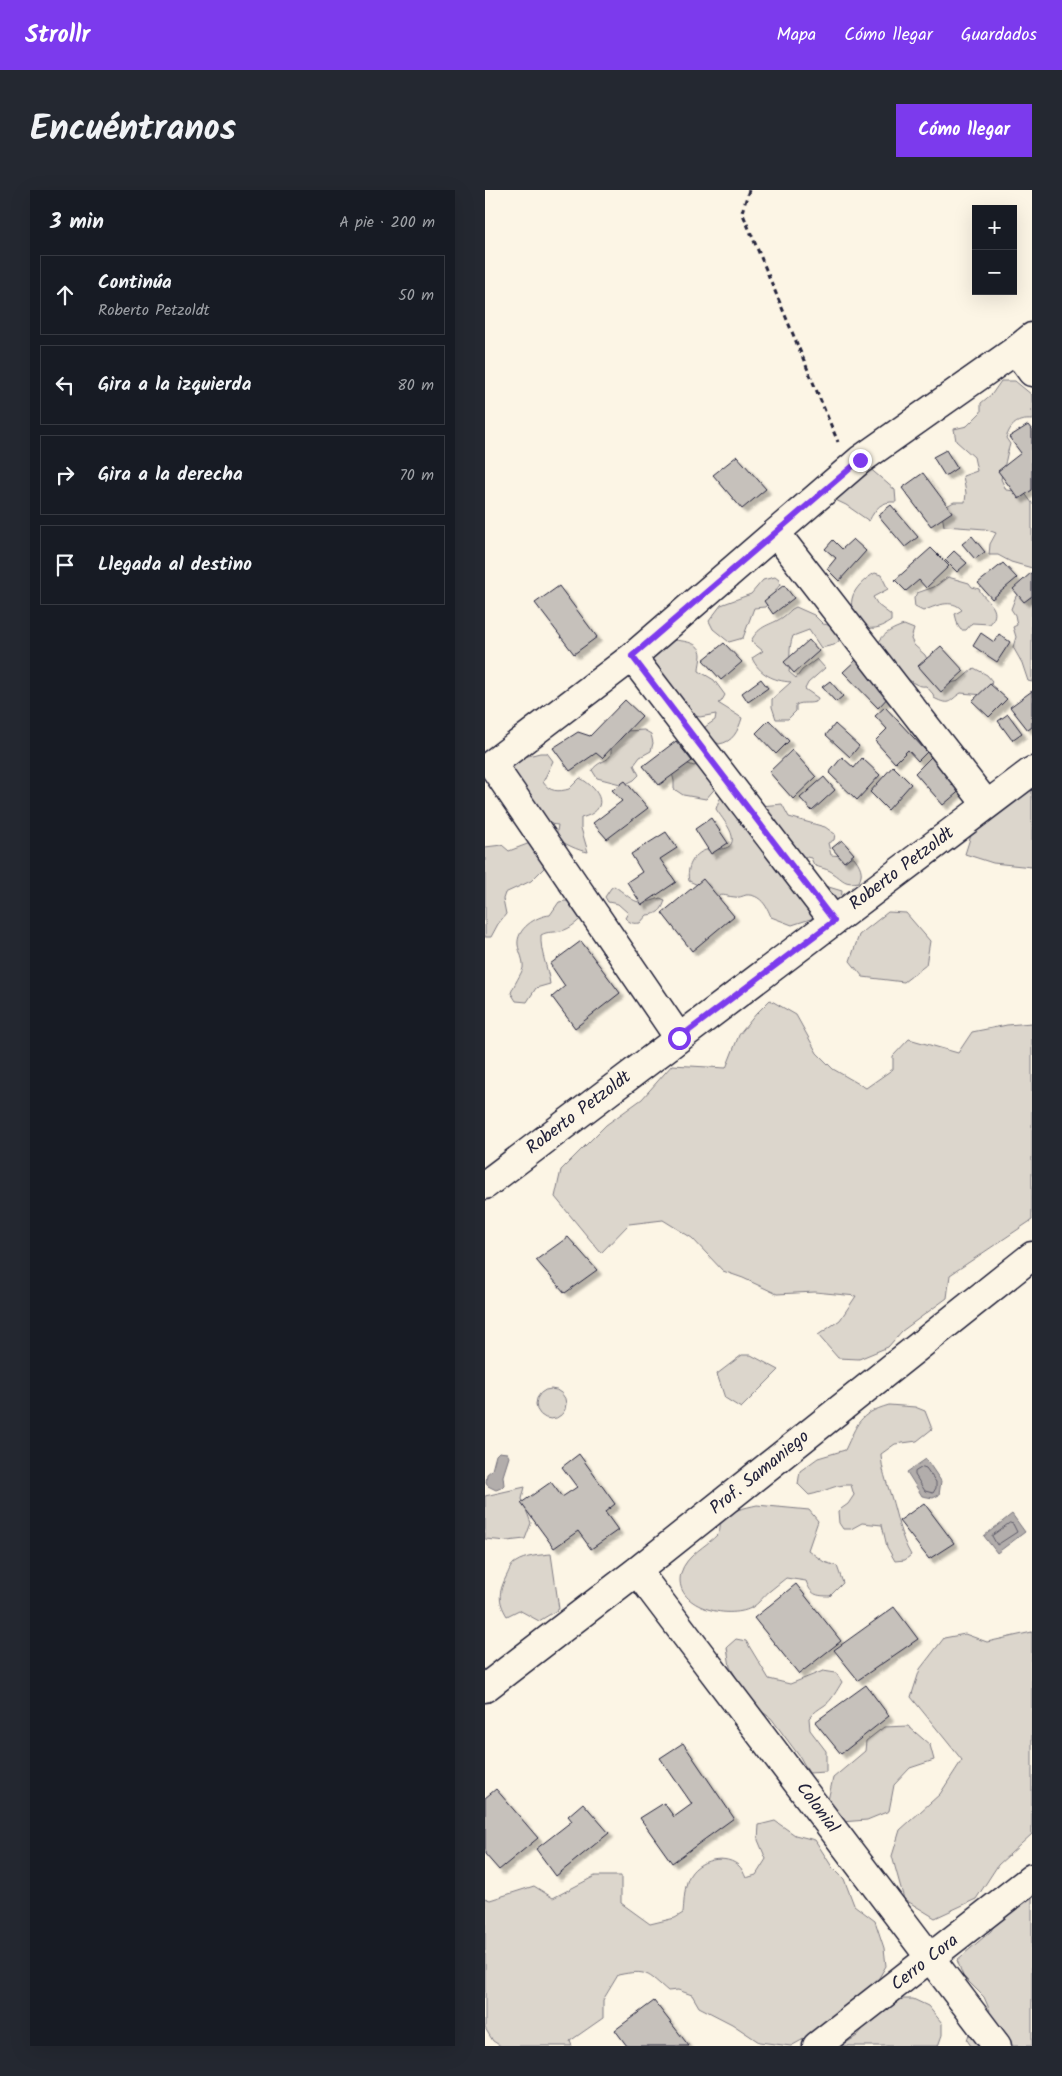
<!DOCTYPE html>
<html lang="es">
<head>
<meta charset="utf-8">
<style>
  :root { --surface:#171b24; --page:#242831; --text:#f1f3f6; --muted:#9ea1a6; --line:#363941; --accent:#7c3aed }
  body { margin:0; font-family:Kalam,sans-serif; background:var(--page); color:var(--text) }
  .controls { position:absolute; right:15px; top:15px; display:grid; overflow:hidden; border-radius:0px; box-shadow:0 5px 20px #0002 }
  .controls button { width:45px; height:45px; display:grid; place-items:center; padding:0; border:0; border-bottom:1px solid var(--line); background:var(--surface); color:var(--text); font:25px sans-serif }
  .stop { position:absolute; width:15px; height:15px; margin:-11px; border:4px solid #7c3aed; border-radius:50%; background:#fff }
  .stop.end { background:#7c3aed; border-color:#fff; box-shadow:0 1px 5px #0008 }
  .list { margin:0; padding:0; list-style:none }
  h2 { display:flex; justify-content:space-between; align-items:center; height:65px; margin:0; padding:0 20px; font-size:21px }
  h2 small { font-size:16px; font-weight:400; color:var(--muted) }
  .list li { display:grid; grid-template-columns:32px 1fr auto; gap:15px; align-items:center; box-sizing:border-box; height:80px; margin:0 10px 10px; padding:0 10px; border:1px solid var(--line); border-radius:0px }
  .list b { display:block; font-size:19px; white-space:nowrap }
  .list p { margin:0; font-size:16px; white-space:nowrap; color:var(--muted) }
  .list em { font-size:16px; font-style:normal; color:var(--muted) }
  .icon { flex:none; width:28px; height:28px; fill:none; stroke:currentColor; stroke-width:2; stroke-linecap:round; stroke-linejoin:round }
  .map { position:relative; flex:none; width:547px; height:1856px; overflow:hidden; border-radius:0px }
  header { display:flex; align-items:center; gap:30px; box-sizing:border-box; height:70px; padding:0 25px; background:var(--accent); color:#fff }
  header strong { font-size:24px }
  nav { display:flex; gap:28px; margin-inline-start:auto; font-size:18px }
  .intro { display:flex; align-items:center; justify-content:space-between; box-sizing:border-box; height:120px; padding:0 30px }
  h1 { margin:0; font-size:35px }
  .button { padding:12px 22px; border-radius:0px; background:var(--accent); color:#fff; font-size:18px; font-weight:700 }
  main { display:flex; gap:30px; padding:0 30px }
  aside { flex:1; background:var(--surface); border-radius:0px; box-shadow:0 5px 20px #0002 }
  .map>svg:first-child { display:block }
  .green { fill:#dcd6cc; stroke:#7f7c84 }
  .water { fill:#b2adab; stroke:#78757e }
  .lines { fill:none; stroke-linecap:round; stroke-linejoin:round }
  .shore { stroke:#5c5a68; stroke-width:1 }
  .building { fill:#c6c1bb; stroke:#22223b; filter:url(#shadow) }
  .street-casing { stroke:#22223b; stroke-width:31 }
  .path { stroke:#22223b; stroke-width:3; stroke-dasharray:5 4; stroke-linecap:butt }
  .street { stroke:#fcf5e5; stroke-width:28 }
  .route { stroke:#7c3aed; stroke-width:6 }
  .labels { text-anchor:middle; dominant-baseline:central; stroke-width:4; stroke-linejoin:round; paint-order:stroke }
  .street-label { font-size:18px; fill:#22223b; stroke:#fcf5e5 }
</style>
</head>
<body>
<header>
<strong>Strollr</strong>
<nav><a>Mapa</a><a>Cómo llegar</a><a>Guardados</a></nav>
</header>
<div class="intro"><h1>Encuéntranos</h1><a class="button">Cómo llegar</a></div>
<main>
<aside>
<h2>3 min<small>A pie · 200 m</small></h2>
<ul class="list">
<li><svg class="icon" aria-label="ahead" viewBox="0 0 24 24"><path d="M12 20V5M6 11l6-6 6 6"/></svg><div><b>Continúa</b><p>Roberto Petzoldt</p></div><em>50 m</em></li>
<li><svg class="icon" aria-label="left" viewBox="0 0 24 24"><path d="M17 20v-9H6M10 6l-5 5 5 5"/></svg><div><b>Gira a la izquierda</b></div><em>80 m</em></li>
<li><svg class="icon" aria-label="right" viewBox="0 0 24 24"><path d="M7 20v-9h11M14 6l5 5-5 5"/></svg><div><b>Gira a la derecha</b></div><em>70 m</em></li>
<li><svg class="icon" aria-label="arrive" viewBox="0 0 24 24"><path d="M6 21V4h12l-3 4 3 4H6"/></svg><div><b>Llegada al destino</b></div></li>
</ul>
</aside>
<div class="map">
<svg width="547" height="1856" viewBox="0 0 547 1856">
  <defs>
    <filter id="shadow"><feDropShadow dx="4.5" dy="4.5" stdDeviation="1" flood-color="#0004"/></filter>
  </defs>
  <rect width="100%" height="100%" fill="#fcf5e5"/>
  <filter id="ink" filterUnits="userSpaceOnUse"><feTurbulence type="fractalNoise" baseFrequency=".02" numOctaves="2"/><feDisplacementMap in="SourceGraphic" scale="10" xChannelSelector="R" yChannelSelector="G"/><feConvolveMatrix kernelMatrix="1 2 1 2 8 2 1 2 1" color-interpolation-filters="sRGB"/></filter>
  <g filter="url(#ink)">
    <path class="green" d="M516 191H530L547 205V230C532 229 526 234 521 248L525 254C521 266 520 277 516 289L521 300 539 302 547 313V378L526 372 513 365H504L505 354 511 343 500 339 459 336 456 319 469 312H480L481 303 478 286 492 281 489 267 471 251 469 239 482 236 496 222V213L507 204Z
      M375 270 410 300 411 312C396 311 391 318 384 331L361 315 338 304Z
      M390 383 396 385 403 399 388 407 393 415 406 425V431C394 439 387 440 374 436L365 422C367 417 366 414 367 409 369 398 381 388 390 383Z
      M290 387 294 390 295 395C288 402 288 409 280 417L269 418 258 448 244 452 228 439 224 431 236 415 266 404 278 390Z
      M463 387 484 393 487 397 494 399C499 411 519 418 505 434L487 433 481 440H476L473 436 470 424 477 420C467 408 450 416 438 421L430 417 429 408 432 403 449 397Z
      M537 404 547 408V492L543 491 537 473 528 457 531 447 528 437 532 435 530 425 526 419 531 406Z
      M311 417 329 425 338 434C348 435 352 440 354 451L349 455 336 458 324 440 308 446C303 459 306 469 304 482L311 488 317 480 332 469 340 478 323 493 320 499 333 508 332 511C325 515 318 511 311 515V521L303 529H291L287 517V509L306 492C289 491 274 484 267 468L278 461 266 451C275 434 285 436 298 427 303 424 305 419 311 417Z
      M419 435 429 439 426 449 429 455 440 465 444 473 461 494 474 491 489 478 502 485 507 491 505 500 499 505 476 503C464 510 466 517 449 508L448 504 441 496C424 499 404 467 393 455 396 444 409 438 419 435Z
      M189 450C198 451 216 452 216 465 216 470 214 475 214 481L229 490 240 505 236 512 233 513 257 528C253 541 248 552 234 554L220 545V537L230 530 231 524 215 527 202 524 159 468 178 453Z
      M159 540 166 544 168 553 166 561 155 567 149 575 154 585 149 590 139 595 112 588 107 580C118 566 130 575 125 551L140 541Z
      M55 563H62L68 571 58 592C64 602 74 602 84 599L95 588C116 600 126 620 96 628V638L103 662C94 661 77 653 71 647L73 635 64 634 55 626 27 579 31 569Z
      M195 571 209 576 215 573 233 595 221 609 198 605 189 599V591L186 579Z
      M547 598V677L508 673 480 664 488 639Z
      M242 600 276 616 297 614 304 627 340 637 350 644 349 650 343 653 346 665 369 667C375 675 379 682 374 692 359 695 359 690 348 683 344 679 334 678 329 675L326 668 313 665 337 695 357 701 356 712 338 725 307 735 286 727C282 716 275 704 261 705 258 706 253 708 250 707 237 706 240 703 227 708L215 696 204 691C201 678 208 664 221 660 230 658 250 663 247 646 245 637 236 627 231 619L234 610Z
      M45 653 59 667V678L46 691 20 703 18 709 21 724 13 734 6 747H0V657L17 655 24 661Z
      M129 696C149 709 149 718 175 708L180 710C177 721 173 724 162 725L155 733C148 734 145 733 140 728L143 723 133 714 123 712 120 707 126 698Z
      M80 711 90 712 101 724C94 730 86 739 76 741 68 743 63 741 56 745 55 763 63 777 65 794L51 798 42 812 31 811 26 803C28 796 37 783 38 778 39 770 34 762 33 755 31 739 51 726 65 725L74 712Z
      M403 722 421 723 445 751 441 775 419 792 378 787 365 771 374 745Z
      M285 810 311 825 332 863 348 879 381 898 408 879V866L424 849 473 863 487 842 522 835 547 833V1030L465 1085 462 1108 417 1141 403 1157 374 1169 353 1168 333 1145 355 1130 371 1106 330 1102 292 1104 258 1088 238 1081 207 1048 178 1030 144 1034 116 1063 70 1007 76 980 121 935 157 909 187 875 241 878 254 845 271 824Z
      M257 1165H266L294 1180 256 1218 240 1208 232 1184Z
      M51 1214a15 15 0 1 1 30 0a15 15 0 1 1-30 0Z
      M404 1215 430 1217 440 1221 447 1239 432 1251 410 1254 396 1264C397 1281 401 1290 406 1306 412 1326 415 1346 426 1365L420 1370 410 1371 402 1357 397 1335 377 1333 366 1339H358L354 1333 353 1321 363 1314 369 1305 366 1295C348 1294 341 1302 324 1305L313 1294 315 1281 333 1268 360 1260C373 1233 373 1224 404 1215Z
      M40 1297 37 1309 46 1333 40 1349 22 1351 0 1349V1306Z
      M272 1315 324 1320 333 1331 323 1360 339 1372 352 1376 358 1393 345 1406C331 1406 326 1405 321 1391L301 1388C296 1392 291 1396 286 1400 279 1405 274 1414 266 1418 243 1430 187 1417 196 1383 201 1365 222 1356 233 1344 236 1341 234 1337 236 1333 242 1320 260 1318 272 1315Z
      M66 1364 74 1419 54 1431 34 1420 22 1426C12 1410 14 1401 22 1385 24 1381 26 1374 31 1372 40 1366 55 1365 66 1364Z
      M547 1442V1644L513 1675 491 1709 450 1728 419 1709 407 1666 415 1640 455 1604 477 1570 426 1507 435 1479 459 1448 480 1444 502 1452Z
      M251 1449 261 1451 284 1489 305 1494 338 1481 351 1483 357 1492C352 1500 347 1510 340 1515 334 1519 329 1522 324 1528L325 1540 341 1561V1582L324 1583 315 1567 286 1528 267 1515 245 1477 242 1457Z
      M423 1536 445 1555 449 1570 425 1578 409 1595 404 1621 382 1630 356 1632 343 1610 348 1588 380 1561 381 1551 399 1537Z
      M290 1631 310 1645 330 1650 347 1677 359 1689 369 1715 390 1731 399 1758 401 1776 388 1798 344 1835 306 1856 274 1852 247 1834 214 1817 207 1805 193 1800 183 1801C162 1783 162 1779 133 1785L118 1810V1828L85 1851 87 1856H16L8 1851 0 1838V1708L5 1710 49 1696 68 1708 110 1686H136V1713L165 1734 190 1728 198 1723C199 1713 199 1702 202 1692 207 1672 237 1662 253 1675 257 1678 259 1684 261 1688L271 1685 281 1669 273 1650 274 1635Z
      M547 1696V1856H486L482 1850 486 1838 505 1821 499 1807 478 1786 472 1770 506 1741 510 1733Z
      M412 1809H428L443 1816 457 1833V1845L453 1856H356L372 1846 389 1826Z"/>
    <path class="water" d="M14 1262 22 1263 24 1267 18 1286 19 1295 16 1298 11 1300 3 1296 1 1292 2 1284 7 1280 11 1265Z
      M441 1269 456 1291 454 1305 448 1308 437 1306 422 1282Z
      M527 1324 540 1342 512 1363 499 1346Z"/>
    <g class="lines">
      <path class="shore" d="M438 1277 441 1278 451 1292V1298L448 1303 440 1301 430 1285V1282Z
        M525 1333 528 1334 532 1342 512 1355 507 1346Z"/>
    </g>
    <path class="building" d="M543 235 547 240V300L534 309 513 281 536 263 524 247Z
      M461 260 472 278 460 286 448 267Z
      M252 266 281 299 257 319 228 285Z
      M438 283 467 322 446 336 417 298Z
      M406 315 433 347 420 357 393 325Z
      M487 346 500 362 490 369 477 354Z
      M368 349 381 361 354 391 342 379 351 368 340 359 348 350 357 359Z
      M446 358 464 376 441 398 434 390 421 401 410 390Z
      M469 361 482 373 472 382 460 370Z
      M518 373 532 388 507 409 493 393Z
      M547 382V406L539 412 528 399Z
      M299 395 309 408 288 424 279 411Z
      M74 396 112 447 89 464 50 413Z
      M496 443 509 452 514 444 525 452 512 472 488 456Z
      M324 450 334 461 309 483 299 472Z
      M239 453 257 472 236 490 218 470Z
      M456 456 479 481 456 502 433 476Z
      M373 468 407 503 393 518 358 482Z
      M276 489 283 498 263 512 257 503Z
      M345 491 358 506 351 512 337 497Z
      M505 494 522 509 504 527 487 511Z
      M547 501V537L543 540 525 517Z
      M140 510 157 526 117 568 111 563 85 581 68 558 93 542 105 546Z
      M400 517 442 562 433 571 423 560 410 573 390 551 402 539 390 526Z
      M523 524 537 543 527 550 513 531Z
      M284 530 304 551 291 564 271 543Z
      M350 534 374 556 365 567 341 545Z
      M191 551 207 571 174 595 158 576Z
      M307 560 331 587 308 609 284 582Z
      M448 565 478 598 458 615 430 583Z
      M357 567 369 578 377 568 395 585 372 610 344 583Z
      M408 576 426 594 403 620 385 602Z
      M339 587 350 600 327 621 315 608Z
      M140 591 163 618 122 649 108 633 137 611 127 600Z
      M226 628 243 653 226 664 210 639Z
      M181 642 192 658 175 669 191 692 157 715 142 692 157 682 146 664Z
      M357 650 369 664 359 672 347 658Z
      M218 689 249 726 207 761 177 723Z
      M96 751 135 803 90 838 67 807 80 796 65 774Z
      M83 1047 112 1080 80 1103 51 1070Z
      M94 1264 130 1314 120 1322 133 1340 106 1359 93 1341 69 1358 36 1313 66 1292 77 1307 92 1297 77 1277Z
      M439 1313 469 1353 444 1369 414 1331Z
      M311 1394 356 1451 314 1484 269 1428Z
      M409 1417 433 1449 373 1490 349 1460Z
      M381 1495 404 1526 356 1564 330 1532Z
      M198 1553 249 1628 187 1673 155 1628 179 1613 189 1627 207 1614 175 1568Z
      M11 1599 53 1648 14 1680 0 1664V1608Z
      M98 1613 124 1643 71 1686 51 1659 87 1631 83 1626Z
      M169 1811 204 1856H142L130 1840Z"/>
    <g class="lines">
      <g class="street-casing">
        <path id="street" d="M531 160 547 182
          M291 343 502 615
          M147 467 349 731
          M194 848 7 574 147 467 375 270 531 160 547 147
          M0 995 547 581
          M152 1381 512 1856
          M0 1498 152 1381 547 1066
          M332 1856 547 1688"/>
      </g>
      <path class="path" d="M264 0 257 22 353 252"/>
      <use href="#street" class="street"/>
    </g>
  </g>
  <g class="lines" filter="url(#ink)">
    <path class="route" d="M194 848 349 731 147 466 375 270"/>
  </g>
  <g class="labels">
    <g class="street-label">
      <text transform="translate(417 679) rotate(-37)">Roberto Petzoldt</text>
      <text transform="translate(94 923) rotate(-37)">Roberto Petzoldt</text>
      <text transform="translate(275 1283) rotate(-39)">Prof. Samaniego</text>
      <text transform="translate(332 1618) rotate(53)">Colonial</text>
      <text transform="translate(440 1773) rotate(-38)">Cerro Cora</text>
    </g>
  </g>
</svg>
<div class="controls">
<button>+</button>
<button>−</button>
</div>
<div class="stop" style="left:194px;top:848px"></div>
<div class="stop end" style="left:375px;top:270px"></div>
</div>
</main>
</body>
</html>
